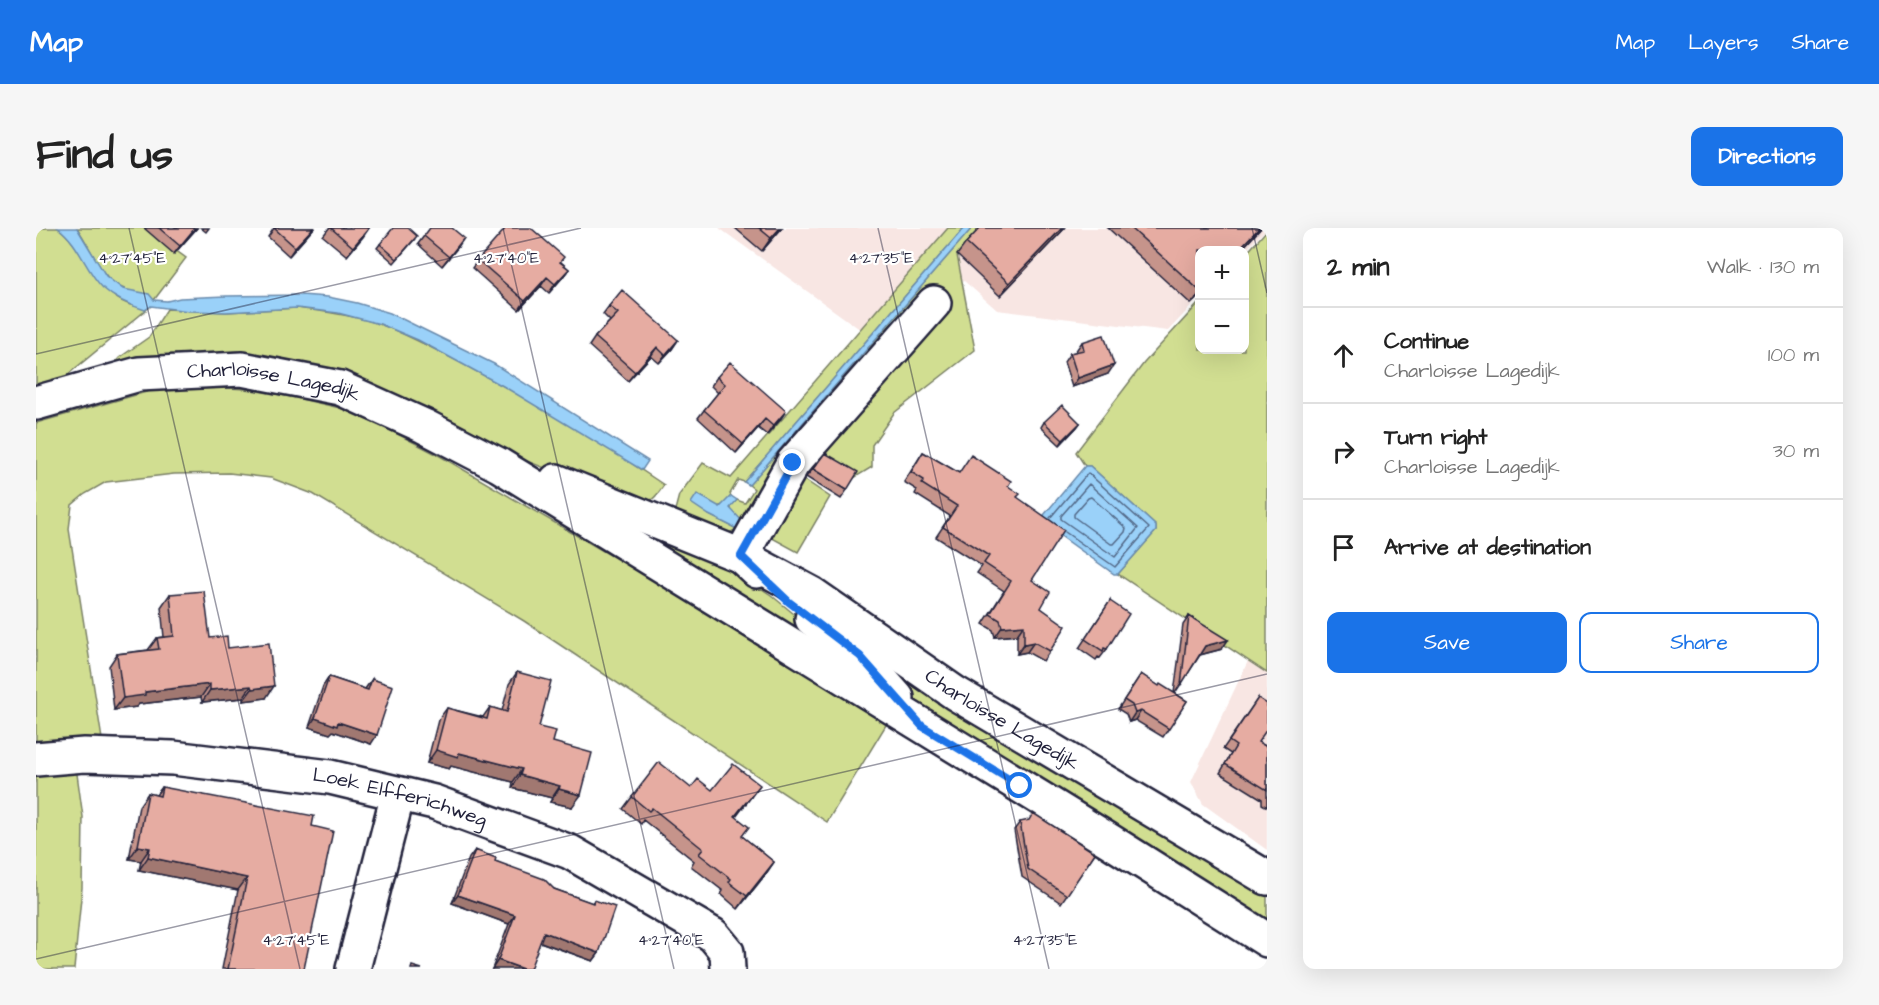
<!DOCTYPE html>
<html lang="en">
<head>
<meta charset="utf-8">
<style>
  :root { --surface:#fff; --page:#f6f6f6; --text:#222; --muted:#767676; --line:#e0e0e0; --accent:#1a73e8 }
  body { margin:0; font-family:"Architects Daughter",sans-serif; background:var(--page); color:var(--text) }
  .controls { position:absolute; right:18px; top:18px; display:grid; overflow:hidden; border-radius:12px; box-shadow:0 6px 24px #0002 }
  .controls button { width:54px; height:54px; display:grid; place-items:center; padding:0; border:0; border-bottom:2px solid var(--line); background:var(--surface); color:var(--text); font:30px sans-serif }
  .stop { position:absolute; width:18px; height:18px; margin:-14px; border:4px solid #1a73e8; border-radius:50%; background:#fff }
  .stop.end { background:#1a73e8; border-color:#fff; box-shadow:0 2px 6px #0008 }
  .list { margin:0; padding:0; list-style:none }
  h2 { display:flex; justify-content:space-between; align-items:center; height:78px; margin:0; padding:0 24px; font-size:26px }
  h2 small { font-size:20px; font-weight:400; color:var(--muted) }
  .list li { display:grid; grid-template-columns:39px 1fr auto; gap:18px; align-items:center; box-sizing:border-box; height:96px; padding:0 24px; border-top:2px solid var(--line) }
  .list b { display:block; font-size:22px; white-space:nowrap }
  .list p { margin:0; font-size:20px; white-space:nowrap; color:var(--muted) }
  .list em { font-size:20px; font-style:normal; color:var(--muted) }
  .actions { display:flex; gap:12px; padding:18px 24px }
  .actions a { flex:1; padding:14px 0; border:2px solid var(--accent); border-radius:12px; text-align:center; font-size:21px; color:var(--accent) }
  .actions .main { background:var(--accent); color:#fff }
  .icon { flex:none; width:33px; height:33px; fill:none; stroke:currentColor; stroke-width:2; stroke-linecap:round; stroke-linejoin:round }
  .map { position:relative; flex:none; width:1231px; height:741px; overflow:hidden; border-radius:12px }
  header { display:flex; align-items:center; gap:36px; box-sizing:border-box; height:84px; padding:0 30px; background:var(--accent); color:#fff }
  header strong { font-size:28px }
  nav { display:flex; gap:33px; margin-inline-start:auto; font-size:21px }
  .intro { display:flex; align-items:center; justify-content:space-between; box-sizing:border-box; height:144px; padding:0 36px }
  h1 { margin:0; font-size:42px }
  .button { padding:15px 27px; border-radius:12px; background:var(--accent); color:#fff; font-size:21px; font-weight:700 }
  main { display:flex; gap:36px; padding:0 36px }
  aside { flex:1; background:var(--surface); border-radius:12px; box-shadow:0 6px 24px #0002 }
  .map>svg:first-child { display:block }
  .built { fill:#f8e6e3 }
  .green { fill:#d1de91; stroke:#7a8066; stroke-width:1.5 }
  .water { fill:#9ad1f9; stroke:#6a8bad; stroke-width:1.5 }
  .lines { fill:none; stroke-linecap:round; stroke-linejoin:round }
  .shore { stroke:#526887; stroke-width:1.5 }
  .minor-casing { stroke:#22223b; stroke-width:38 }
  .minor { stroke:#fff; stroke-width:33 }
  .wall { fill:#c6948b; stroke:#22223b; stroke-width:1.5 }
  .shaded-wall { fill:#a17871; stroke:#22223b; stroke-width:1.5 }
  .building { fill:#e6aca2; stroke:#22223b; stroke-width:1.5 }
  .route { stroke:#1a73e8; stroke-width:8 }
  .ticks { fill:none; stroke:#22223b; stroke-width:1.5; stroke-opacity:0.45 }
  .labels { text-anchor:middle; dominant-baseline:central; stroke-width:4.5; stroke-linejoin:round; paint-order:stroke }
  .street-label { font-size:20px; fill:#22223b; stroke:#fff }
  .ticks-label { font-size:15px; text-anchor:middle; fill:#22223b; stroke:#fff; stroke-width:4.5; stroke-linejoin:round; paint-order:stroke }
</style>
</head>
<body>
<header>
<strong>Map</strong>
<nav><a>Map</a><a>Layers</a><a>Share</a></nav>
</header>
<div class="intro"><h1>Find us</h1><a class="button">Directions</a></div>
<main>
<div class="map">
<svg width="1231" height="741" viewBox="0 0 1231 741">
  <rect width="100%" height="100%" fill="#fff"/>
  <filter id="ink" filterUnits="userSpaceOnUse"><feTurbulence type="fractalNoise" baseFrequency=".0167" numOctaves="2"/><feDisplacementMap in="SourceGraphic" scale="12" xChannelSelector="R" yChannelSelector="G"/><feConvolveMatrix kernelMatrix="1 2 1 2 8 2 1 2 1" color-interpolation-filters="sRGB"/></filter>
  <g filter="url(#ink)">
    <path class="built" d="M683 0H1231L1209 23 1164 22 1163 70 1132 103 961 82 893 22 825 102Z
      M1212 433 1231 445V622L1167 576 1155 554Z"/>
    <path class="green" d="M0 0H22C50 21 57 63 92 76 98 79 108 78 115 78L25 152 0 161Z
      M41 0H109L150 30 118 72C108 68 96 65 86 60 64 50 55 19 41 0Z
      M912 0H928L708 254 702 252 694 266 695 268 687 277 681 279 662 266 673 287 701 301 691 306 638 286 643 267 667 235 695 250Z
      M936 0H947L921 27 939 122 858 185 836 217V239L818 250 780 228 766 250 794 269 762 324 707 294 695 283V278L701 272 709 275 718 261 713 257Z
      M1231 2V445L1082 346 1120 303V298L1054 238H1049L1040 224 1108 135 1163 75 1164 122H1208L1209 27Z
      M261 80C289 84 319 87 346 97 377 109 406 125 436 141 502 176 566 215 628 257 618 272 616 275 597 274L452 218 296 148H68L83 130 113 109 131 81 190 84Z
      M164 158 209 161 256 169 304 180 352 201 404 228 629 359 853 492 791 594 488 393 277 266 235 250 193 245 138 246 70 254 49 266 36 277 33 301 66 511 0 520V195L121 161Z
      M523 259 684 333 735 367 820 437Z
      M757 365 1231 663V699L878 476Z
      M40 539 47 589 46 660 38 741H0V547Z"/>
    <path class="water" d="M22 0H41L70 48 79 55 87 61 113 66 118 72 131 73 144 70 190 68 265 67 292 69 321 75 354 85 458 136 612 233 606 242 467 158 382 112 344 96 302 85 261 80 190 84 153 83 115 78 109 82C93 77 79 71 67 60 49 42 43 15 22 0Z
      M928 0H936L713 257 708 254Z
      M1049 238H1054L1120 298V303L1082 346H1078L1008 296V287Z
      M661 266 684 279 695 268 701 272 694 280 707 294 701 301 673 287 655 275Z"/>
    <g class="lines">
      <path class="shore" d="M1053 256 1102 300 1079 329 1025 291V288Z
        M1055 269 1090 300 1089 304 1078 316H1075L1038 289V286L1052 270Z
        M1014 290 1052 245 1113 300 1079 339 1029 304"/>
      <g class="minor-casing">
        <g id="minor">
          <path id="s1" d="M0 175 103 146 206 141 304 160 388 198 463 237 1074 613 1231 712"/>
          <path id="s2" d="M520 253 705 328 776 366 919 465 1231 650"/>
          <path d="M721 343 705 328 757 235 898 75"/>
          <path d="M776 391 824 428 861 470"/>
          <path id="s3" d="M0 531 48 527 137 530 294 549 398 574 534 624 677 707 691 724 692 741"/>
          <path d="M317 741 362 566"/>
        </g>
      </g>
      <use href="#minor" class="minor"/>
    </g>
    <path class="wall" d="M108 0H161L138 26Z
      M165 0H173L170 4Z
      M238 0H278L253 28 232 9Z
      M293 0H333L311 28 287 8Z
      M699 0H746L726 23Z
      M944 0H1029L964 68 921 27 930 15Z
      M1072 0H1225L1205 22H1164V67L1155 76Z
      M388 8 422 19 406 38 382 16Z
      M378 12 358 35 341 20 344 16Z
      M442 32 525 34 533 41 526 50 513 65 505 58 483 82 436 40Z
      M573 78 642 112 636 121 623 135 615 128 592 153 553 118 559 109 574 93 567 86Z
      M1046 114 1072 146 1036 159 1028 134 1034 125 1039 124Z
      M681 149 744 192 731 207 722 200 700 225 662 190 668 182 682 165 675 158Z
      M1008 194 1044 195 1041 199 1024 217 1005 199Z
      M887 224 923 245 972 258 981 269 996 352 1005 380 1014 423 1007 433 991 424 981 426V407L959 409 957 402 947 396 968 363 941 345 946 338 900 309 914 288 879 266 881 262 868 254Z
      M777 241 811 262 805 271 770 249Z
      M134 366 174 410 192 420 230 470 207 473V470L166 474 165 469 103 476 100 479 78 482 73 438 81 426 112 422 121 410 128 409 125 379Z
      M1074 373 1071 421 1064 430 1062 429 1060 432 1043 420Z
      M1153 388 1186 421 1164 427 1139 465 1151 473 1127 509 1099 492 1093 494 1090 486 1082 481 1105 446 1123 458 1138 465 1147 397Z
      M481 444 503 499 517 514 536 579 514 574 516 570 476 560 477 554 415 538 413 541 391 535 402 492 411 480 447 489 454 479 466 483 473 456Z
      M293 449 329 461 336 451 335 516 297 503 294 506 273 499 287 458Z
      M1222 470V514L1231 519V579L1226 576V571L1184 545 1195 526 1187 521Z
      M126 559 276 598 268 741H186L202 662 103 642 105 633 93 631 103 578 112 565 120 567Z
      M655 560 676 562 715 569 700 589 707 609 738 634 702 681 685 666 687 663 655 638 658 633 607 592 605 596 587 581 596 569Z
      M984 594 1059 625 1025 675 986 649 978 602Z
      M439 622 459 633 518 661 556 675 558 672 563 725 557 733 504 714 456 741 473 696 416 675 433 630Z"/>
    <path class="shaded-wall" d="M159 0H161L138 26 144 18Z
      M277 0H278L253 28 259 19Z
      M333 0 327 9 311 28 317 19Z
      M744 0H746L726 23 735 10Z
      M1026 0H1029L964 68 973 55Z
      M1223 0H1225L1205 22H1202Z
      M428 10 422 19 406 38 413 29Z
      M533 41 526 50 513 65 519 56Z
      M511 49 505 58 483 82 489 73Z
      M1164 65V67L1155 76Z
      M642 112 636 121 623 135 629 127Z
      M621 119 615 128 592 153 599 144Z
      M1078 137 1072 146 1036 159 1042 150Z
      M750 183 744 192 731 207 737 198Z
      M729 191 722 200 700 225 707 216Z
      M1044 195 1041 199 1024 217 1027 212Z
      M988 397 981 407 959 409 966 399Z
      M1192 412 1186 421 1163 427 1169 418Z
      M998 414 991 424 981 426 988 416Z
      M174 456 165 469 103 476 100 479 78 482 87 470 109 464Z
      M215 458 207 470 166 474 174 462Z
      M238 458 230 470 207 473 216 461Z
      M1105 483 1099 492 1093 494 1099 485Z
      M279 490 302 494 341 507 335 516 297 503 294 506 273 499Z
      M400 522 423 525 486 541 477 554 415 538 413 541 391 535Z
      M484 547 524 558 516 570 476 560Z
      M724 557 715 569 690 600 699 588Z
      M523 561 545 567 536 579 514 574Z
      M102 618 114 620 105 633 93 631Z
      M112 629 211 650 202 662 103 642Z
      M738 634 730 646 702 681 711 668Z
      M422 667 479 687 473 696 416 675Z
      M508 704 563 725 557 733 502 713Z
      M462 732 487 741H456Z"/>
    <path class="building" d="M123 0H159L144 18Z
      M238 0H277L259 19Z
      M295 0H333L317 19Z
      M357 0H372L381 8 361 31 344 16Z
      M394 0H416L428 10 413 29 388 8Z
      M470 0H495L528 29 524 34 533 41 519 56 511 49 489 73 442 32Z
      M723 0H744L735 10Z
      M944 0H1026L973 55 930 15Z
      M1095 0H1223L1202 22H1164V63Z
      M586 62 642 112 629 127 621 119 599 144 559 109 582 85 573 78Z
      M1068 107 1078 137 1042 150 1034 125 1048 122 1046 114Z
      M694 134 750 183 737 198 729 191 707 216 668 182 689 156 681 149Z
      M1026 177 1044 195 1027 212 1008 194Z
      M887 224 923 245 935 227 975 253 972 258 984 266 981 269 1028 302 996 352 1014 364 1005 380 1030 398 1014 423 998 414 988 416V397L966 399 964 392 954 386 975 353 948 335 953 328 907 299 921 278 886 256 888 252 875 244Z
      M789 225 822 244 811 262 777 241Z
      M168 363 174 410 191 408 192 420 233 415 238 458 216 461 215 458 174 462V456L109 464V467L87 470 81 426 123 421 121 410 138 408 134 366Z
      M1074 373 1093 386 1071 421 1068 420 1067 423 1049 411Z
      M1153 388 1192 412 1169 418 1145 457Z
      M481 444 515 453 503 499 520 503 517 514 556 525 545 567 523 561 524 558 484 547 486 541 423 525 422 529 400 522 411 480 451 491 454 479 471 484Z
      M1105 446 1123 458 1124 456 1151 473 1133 501 1105 483 1099 485 1096 477 1088 472Z
      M293 449 332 462 336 451 357 458 341 507 302 494 301 498 279 490Z
      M1222 470 1231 476V501L1222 514 1231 519V562L1189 536 1200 518 1193 513Z
      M623 534 655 560 662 551 676 562 697 536 724 557 699 588 713 599 706 608 738 634 711 668 693 654 695 651 663 626 667 621 616 580 613 583 596 569Z
      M126 559 278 588 276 598 297 603 268 741H192L211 650 112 629 114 620 102 618 112 565 124 568Z
      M997 585 1059 625 1031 667 992 641 984 594 993 592Z
      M439 622 460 630 459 633 508 651 518 661 557 675 558 672 579 679 563 725 508 704 494 741H487L462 732 479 687 422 667Z
      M376 738 386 741H375Z"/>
  </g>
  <g class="lines" filter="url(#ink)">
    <path class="route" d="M757 235 705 328 753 374 824 428 886 498 984 558"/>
  </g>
  <path class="ticks" d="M93 0 264 741M467 0 638 741M842 0 1013 741M1216 0 1231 65M0 126 545 0M0 731 1231 446"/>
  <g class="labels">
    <g class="street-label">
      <text stroke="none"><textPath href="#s1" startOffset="243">Charloisse Lagedijk</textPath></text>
      <text stroke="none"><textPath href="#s2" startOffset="508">Charloisse Lagedijk</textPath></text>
      <text stroke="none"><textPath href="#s3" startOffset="368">Loek Elfferichweg</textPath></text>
    </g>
  </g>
  <g class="ticks-label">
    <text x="96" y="35">4°27'45"E</text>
    <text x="470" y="35">4°27'40"E</text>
    <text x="845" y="35">4°27'35"E</text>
    <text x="260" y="717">4°27'45"E</text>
    <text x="635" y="717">4°27'40"E</text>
    <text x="1009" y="717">4°27'35"E</text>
  </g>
</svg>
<div class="controls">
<button>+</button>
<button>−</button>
</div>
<div class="stop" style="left:984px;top:558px"></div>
<div class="stop end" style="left:757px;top:235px"></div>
</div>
<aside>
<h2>2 min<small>Walk · 130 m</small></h2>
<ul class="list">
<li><svg class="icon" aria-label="ahead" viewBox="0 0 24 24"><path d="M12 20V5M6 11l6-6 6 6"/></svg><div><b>Continue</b><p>Charloisse Lagedijk</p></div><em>100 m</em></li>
<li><svg class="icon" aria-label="right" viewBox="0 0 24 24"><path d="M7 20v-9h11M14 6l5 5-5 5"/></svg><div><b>Turn right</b><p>Charloisse Lagedijk</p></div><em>30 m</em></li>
<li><svg class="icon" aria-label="arrive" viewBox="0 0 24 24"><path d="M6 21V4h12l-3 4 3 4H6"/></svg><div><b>Arrive at destination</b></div></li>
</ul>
<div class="actions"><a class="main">Save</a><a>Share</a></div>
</aside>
</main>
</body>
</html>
